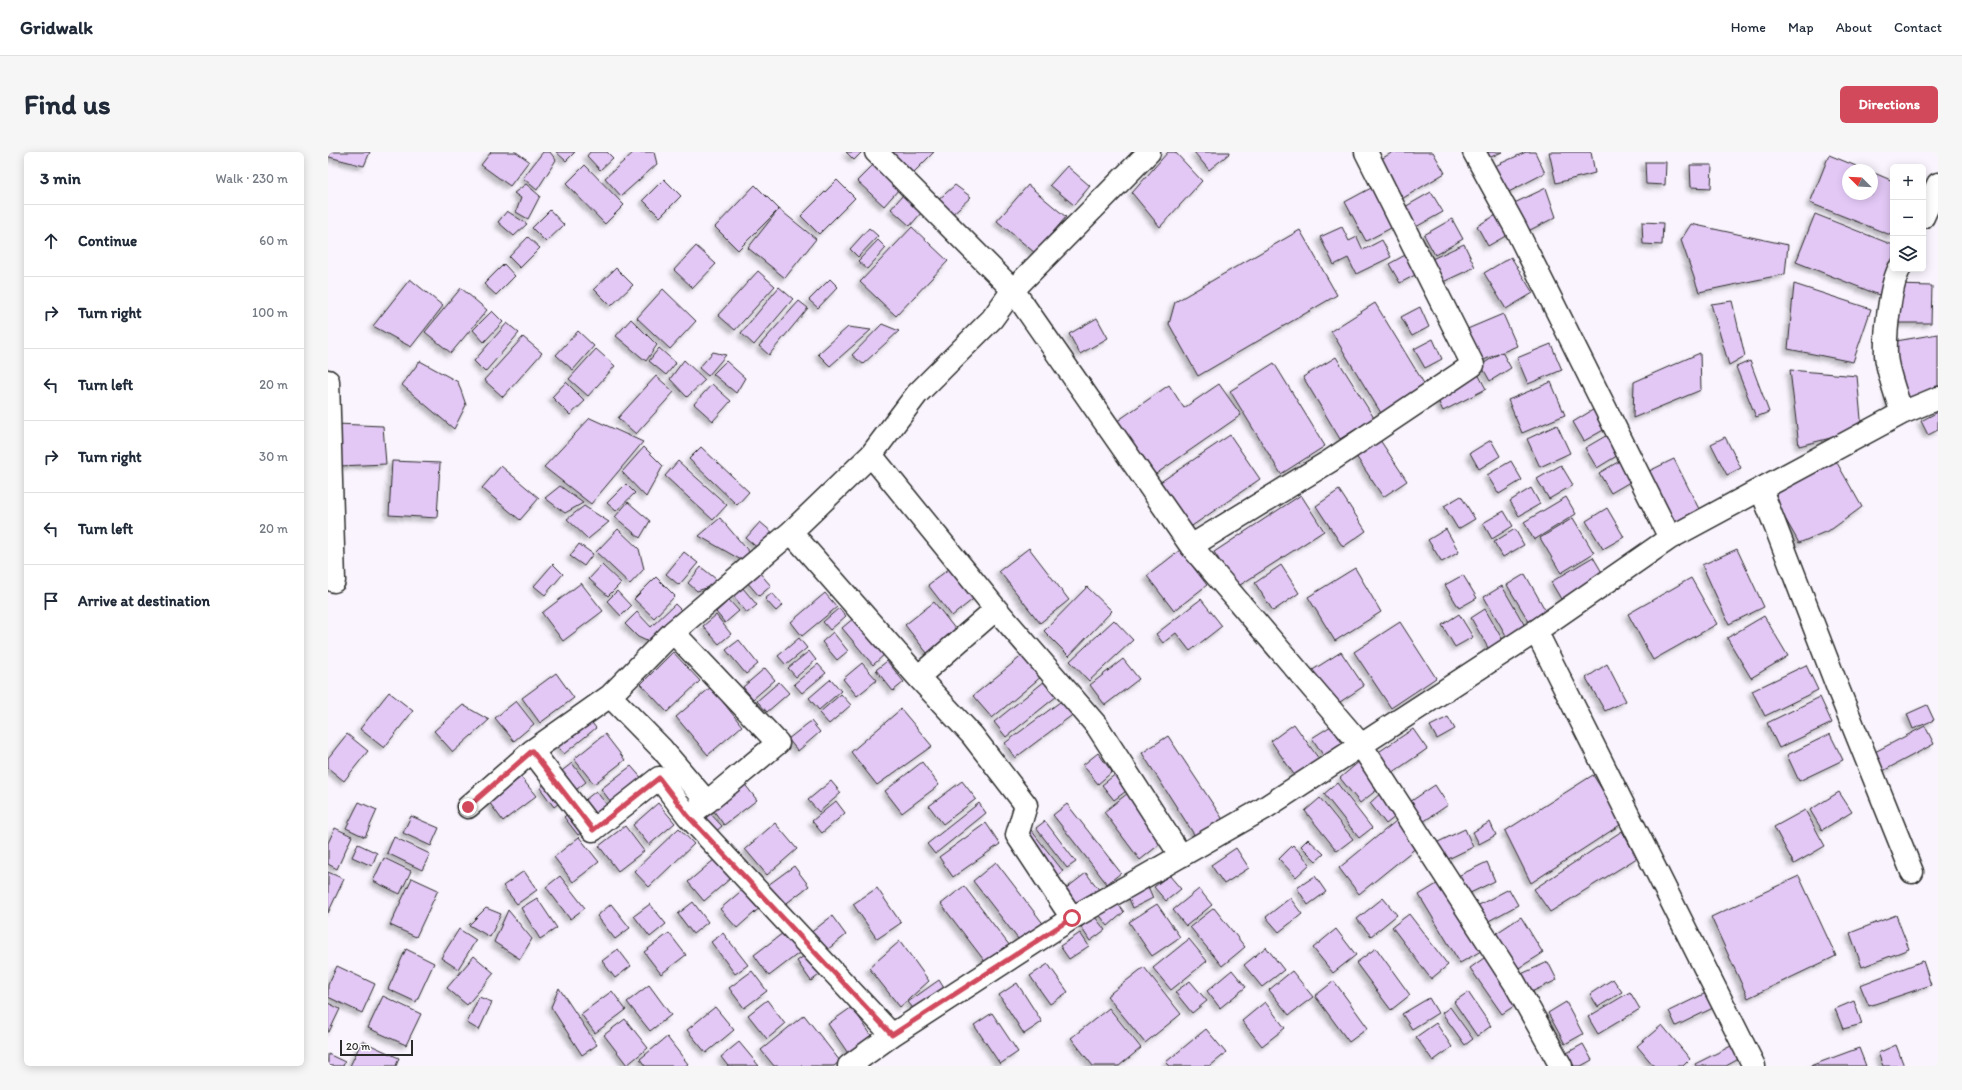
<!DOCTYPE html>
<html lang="en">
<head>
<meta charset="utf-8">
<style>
  :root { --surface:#fff; --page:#f6f6f7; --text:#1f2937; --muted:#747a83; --line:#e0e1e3; --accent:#d1495b }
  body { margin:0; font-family:Itim,sans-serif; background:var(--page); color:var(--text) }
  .controls { position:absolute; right:12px; top:12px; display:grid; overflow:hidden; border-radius:6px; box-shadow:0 2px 10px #0003 }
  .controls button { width:36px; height:36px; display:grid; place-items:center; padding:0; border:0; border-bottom:1px solid var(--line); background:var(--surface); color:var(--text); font:20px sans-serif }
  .compass { position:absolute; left:1514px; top:12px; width:36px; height:36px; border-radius:50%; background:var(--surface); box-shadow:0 2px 10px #0003; rotate:294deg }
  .scale { position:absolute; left:12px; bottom:10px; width:73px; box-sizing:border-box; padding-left:4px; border:2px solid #2b2b2b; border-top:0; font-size:11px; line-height:14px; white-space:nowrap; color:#2b2b2b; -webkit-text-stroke:3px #fff; paint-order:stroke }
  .stop { position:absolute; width:12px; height:12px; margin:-9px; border:3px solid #d1495b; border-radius:50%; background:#fff }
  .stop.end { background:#d1495b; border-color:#fff; box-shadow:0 1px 4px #0008 }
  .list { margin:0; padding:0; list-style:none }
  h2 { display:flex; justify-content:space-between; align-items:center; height:52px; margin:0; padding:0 16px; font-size:17px }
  h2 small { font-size:13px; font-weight:400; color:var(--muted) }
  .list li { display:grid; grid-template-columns:26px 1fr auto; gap:12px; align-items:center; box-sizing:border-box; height:72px; padding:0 16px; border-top:1px solid var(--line) }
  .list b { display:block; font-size:15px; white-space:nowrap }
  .list em { font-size:13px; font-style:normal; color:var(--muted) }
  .icon { flex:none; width:22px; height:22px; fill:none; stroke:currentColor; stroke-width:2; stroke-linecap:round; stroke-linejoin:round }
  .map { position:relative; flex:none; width:1610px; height:914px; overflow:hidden; border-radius:6px }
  header { display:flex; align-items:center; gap:24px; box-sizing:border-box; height:56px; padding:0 20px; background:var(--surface); border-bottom:1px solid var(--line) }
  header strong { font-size:19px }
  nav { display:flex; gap:22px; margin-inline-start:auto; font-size:14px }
  .intro { display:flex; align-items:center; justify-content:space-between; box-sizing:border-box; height:96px; padding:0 24px }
  h1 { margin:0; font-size:28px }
  .button { padding:10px 18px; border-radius:6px; background:var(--accent); color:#fff; font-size:14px; font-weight:700 }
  main { display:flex; gap:24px; padding:0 24px }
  aside { flex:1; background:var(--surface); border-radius:6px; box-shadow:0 2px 10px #0003 }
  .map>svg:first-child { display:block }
  .building { fill:#e3c8f6; stroke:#2b2b2b; filter:url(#shadow) }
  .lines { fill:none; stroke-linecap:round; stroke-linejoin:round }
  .street-casing { stroke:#2b2b2b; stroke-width:25 }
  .street { stroke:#fff; stroke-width:22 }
  .route { stroke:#d1495b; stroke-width:5 }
</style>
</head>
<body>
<header>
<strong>Gridwalk</strong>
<nav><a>Home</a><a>Map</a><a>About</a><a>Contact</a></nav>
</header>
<div class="intro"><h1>Find us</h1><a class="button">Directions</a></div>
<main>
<aside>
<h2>3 min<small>Walk · 230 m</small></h2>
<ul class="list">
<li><svg class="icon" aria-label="ahead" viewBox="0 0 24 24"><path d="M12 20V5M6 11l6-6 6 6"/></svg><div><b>Continue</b></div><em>60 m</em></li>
<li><svg class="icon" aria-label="right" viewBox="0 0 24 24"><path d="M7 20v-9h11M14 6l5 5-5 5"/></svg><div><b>Turn right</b></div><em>100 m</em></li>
<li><svg class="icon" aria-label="left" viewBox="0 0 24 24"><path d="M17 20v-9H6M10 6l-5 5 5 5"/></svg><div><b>Turn left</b></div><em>20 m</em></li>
<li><svg class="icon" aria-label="right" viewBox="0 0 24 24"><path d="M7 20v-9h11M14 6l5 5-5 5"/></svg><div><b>Turn right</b></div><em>30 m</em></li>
<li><svg class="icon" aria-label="left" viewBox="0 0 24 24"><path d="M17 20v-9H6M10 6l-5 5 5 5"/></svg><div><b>Turn left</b></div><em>20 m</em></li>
<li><svg class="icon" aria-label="arrive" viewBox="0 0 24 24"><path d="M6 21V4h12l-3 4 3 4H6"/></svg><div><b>Arrive at destination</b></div></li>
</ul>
</aside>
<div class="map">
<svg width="1610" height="914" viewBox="0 0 1610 914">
  <defs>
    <filter id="shadow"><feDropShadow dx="-3.5" dy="3.5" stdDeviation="2" flood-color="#0004"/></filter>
  </defs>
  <rect width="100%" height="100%" fill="#f9f4fd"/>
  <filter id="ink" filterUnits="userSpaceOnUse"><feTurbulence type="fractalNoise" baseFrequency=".025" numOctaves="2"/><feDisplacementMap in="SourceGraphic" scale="8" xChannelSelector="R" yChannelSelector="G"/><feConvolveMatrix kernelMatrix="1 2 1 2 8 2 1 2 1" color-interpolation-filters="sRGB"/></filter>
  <g filter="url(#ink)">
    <path class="building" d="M1 0H42L36 14 1 5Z
      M163 0H188L201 9 182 34 153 13Z
      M215 0H222L228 8 209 38 195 26Z
      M228 0H247L238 9Z
      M262 0H279L285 6 272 18 259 4Z
      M306 0H326L329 12 293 44 277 26Z
      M518 0H534L526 8Z
      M554 0H606L582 24Z
      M840 0H847L874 29 832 75 804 41Z
      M866 0H902V1L881 18Z
      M1065 0H1105L1117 21 1072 48 1048 10Z
      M1149 0H1174L1154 9Z
      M1198 0H1207L1217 21 1175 43 1158 18Z
      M1221 0H1263L1267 21 1228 31Z
      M1501 3 1538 18H1520V42H1544V20L1565 29V84L1482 51Z
      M1317 10H1338L1337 33 1318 32Z
      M546 12 572 36 556 54 529 29Z
      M257 13 296 53 277 72 238 32Z
      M1362 13H1384L1383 36 1363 35Z
      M739 14 762 34 746 53 722 33Z
      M336 27 353 44 332 65 315 48Z
      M509 28 527 46 491 82 473 64Z
      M198 32 212 44 200 67 188 60 193 46 186 41Z
      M427 33 451 57 410 98 387 75Z
      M627 33 643 45 620 66 608 50Z
      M700 33 738 65 707 101 669 69Z
      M1043 36 1065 75 1038 89 1017 50Z
      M1218 36 1228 65 1200 79 1176 56Z
      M580 37 599 54 582 74 563 57Z
      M1103 40 1115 60 1086 76 1075 56Z
      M451 57 488 87 457 126 420 96Z
      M222 58 236 73 218 90 204 76Z
      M1177 58 1188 78 1160 94 1149 74Z
      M179 59 199 72 186 84 170 70Z
      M1487 62 1565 93V109L1551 143 1468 110Z
      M1124 67 1135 87 1107 103 1096 83Z
      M1314 70 1335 71 1334 93 1315 92Z
      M1363 72 1460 93 1457 122 1371 140 1353 88Z
      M584 75 620 109 568 164 532 130Z
      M1014 75 1021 89 1029 85 1035 98 1054 88 1063 105 1028 122 1020 106 1006 113 992 85Z
      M541 76 550 84 530 105 522 97Z
      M972 78 1009 143 870 224 841 172 847 150Z
      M200 85 212 96 192 116 181 105Z
      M550 88 558 96 539 117 530 109Z
      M1136 92 1147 115 1115 130 1104 107Z
      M368 94 388 112 365 136 346 118Z
      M1079 102 1089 122 1072 131 1061 112Z
      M1183 105 1205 141 1178 157 1156 121Z
      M176 112 187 124 168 143 156 132Z
      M288 116 305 133 283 154 266 137Z
      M430 119 447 134 407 178 390 163Z
      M82 127 115 154 83 195 45 174Z
      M502 127 510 135 490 156 481 148Z
      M1466 132 1543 157 1525 210 1460 197Z
      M1567 133 1604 134 1603 171H1566Z
      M451 135 465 147 426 193 413 181Z
      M133 136 159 158 123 201 97 180Z
      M335 137 368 169 342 197 309 166Z
      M471 149 480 156 441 203 431 194Z
      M1404 149 1417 204 1401 213 1383 152Z
      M1047 151 1097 233 1053 261 1003 179Z
      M1092 155 1101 175 1084 184 1073 165Z
      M164 159 175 170 156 190 145 178Z
      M1175 162 1189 194 1151 210 1137 178Z
      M769 166 780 186 752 202 741 182Z
      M303 167 329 193 318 209 288 184Z
      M179 171 191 181 157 220 146 209Z
      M554 172 571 179 535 212 524 203Z
      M520 175 543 178 502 214 490 202Z
      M250 179 266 194 245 218 228 203Z
      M1610 182V243L1562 261 1556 191Z
      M195 185 214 201 175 245 156 228Z
      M1105 187 1114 207 1097 216 1086 197Z
      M1223 192 1234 218 1200 232 1189 206Z
      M331 196 348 211 338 223 321 209Z
      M268 197 287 214 260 244 241 227Z
      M385 200 398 203 380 224 371 216Z
      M1174 200 1183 216 1162 229 1153 213Z
      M1372 201 1373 238 1305 266 1306 230Z
      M1008 205 1046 266 1012 287 975 225Z
      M356 208 377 228 359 245 342 227Z
      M92 209 130 230 138 253 126 277 74 233Z
      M398 209 417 226 408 241 385 222Z
      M1422 209 1441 260 1428 265 1408 215Z
      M946 211 997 294 953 322 902 239Z
      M1462 218 1529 224 1534 278 1471 294Z
      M1149 220 1158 237 1115 259 1107 242Z
      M328 224 346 240 308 282 290 266Z
      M238 230 257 249 242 263 224 245Z
      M1223 230 1237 263 1194 281 1180 248Z
      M384 232 403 249 385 269 366 252Z
      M891 232 913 263 825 324 788 270 841 233 856 256Z
      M1268 256 1279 276 1256 289 1245 270Z
      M1610 260V278L1600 283 1593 269Z
      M262 266 315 290 263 352 216 315Z
      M8 272 55 274 58 312 11 314Z
      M1229 273 1242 301 1212 315 1199 287Z
      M1281 282 1292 302 1269 316 1257 296Z
      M902 283 932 327 861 376 831 331Z
      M1397 285 1413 316 1399 323 1383 292Z
      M1052 288 1079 329 1055 345 1028 304Z
      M1163 288 1172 304 1151 317 1142 301Z
      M316 295 335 314 318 345 294 320Z
      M373 295 421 340 409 353 361 307Z
      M1295 307 1307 327 1283 341 1271 321Z
      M1346 307 1372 359 1343 374 1317 321Z
      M64 309 112 311 109 366 61 363Z
      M350 309 399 353 385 368 337 324Z
      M1183 309 1194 328 1171 342 1159 323Z
      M1508 309 1534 355 1504 377 1471 391 1445 345 1475 322Z
      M1233 313 1245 333 1221 347 1209 327Z
      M173 314 211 346 192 368 154 336Z
      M298 332 307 341 288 359 279 351Z
      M232 334 255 351 237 361 217 346Z
      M1203 336 1212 352 1191 364 1182 349Z
      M1011 338 1038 379 1015 395 988 354Z
      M973 343 996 379 909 435 886 400Z
      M1133 344 1147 367 1130 377 1116 354Z
      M1238 345 1248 362 1206 388 1196 370Z
      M300 350 322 369 312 386 287 365Z
      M256 354 281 370 260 387 239 367Z
      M1279 356 1296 385 1275 397 1258 369Z
      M1176 359 1185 374 1164 387 1155 371Z
      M392 366 423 402 415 409 371 384Z
      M1245 366 1266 401 1233 421 1212 386Z
      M432 370 445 381 432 398 418 386Z
      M290 377 311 397 316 417 302 432 268 400Z
      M1118 377 1131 400 1114 410 1100 388Z
      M1187 377 1196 393 1175 405 1166 390Z
      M251 392 265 402 256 414 242 404Z
      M701 396 741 448 712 471 671 419Z
      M1409 397 1436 455 1401 472 1374 413Z
      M852 398 879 433 846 459 819 424Z
      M356 400 370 411 351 433 338 422Z
      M1265 405 1275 422 1233 447 1223 430Z
      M225 412 235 422 217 443 206 434Z
      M274 413 293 431 280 444 261 427Z
      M626 413 649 444 624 464 600 433Z
      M953 413 971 441 945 459 927 431Z
      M373 415 393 431 369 439 360 431Z
      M1027 416 1053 460 1007 489 980 445Z
      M431 420 443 434 431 444 419 430Z
      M1197 422 1220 463 1203 473 1179 433Z
      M1135 423 1149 446 1131 456 1117 433Z
      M328 425 347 444 326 466 306 447Z
      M1363 426 1389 472 1325 508 1300 462Z
      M253 431 275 459 235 489 214 461Z
      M1174 434 1197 474 1179 485 1156 445Z
      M414 435 429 453 419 461 404 442Z
      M759 435 784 459 741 504 716 479Z
      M289 439 303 454 293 464 279 449Z
      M444 441 455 453 448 459 437 447Z
      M497 441 509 455 474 484 463 470Z
      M873 447 894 474 862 499 848 481 835 491 828 482Z
      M401 448 411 459 397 471 388 460Z
      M606 450 632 483 603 506 577 473Z
      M347 452 355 460 323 491 310 485 297 472 309 460 323 475Z
      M511 456 518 464 502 478 495 470Z
      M1157 457 1177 492 1163 501 1143 466Z
      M1131 462 1145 485 1127 495 1114 473Z
      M388 463 403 482 391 492 375 474Z
      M1436 464 1460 504 1423 526 1399 486Z
      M527 465 557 502 545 513 514 476Z
      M786 468 805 488 761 529 742 509Z
      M1072 470 1108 526 1063 556 1026 500Z
      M505 480 520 499 509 508 494 490Z
      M471 486 479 496 458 513 450 504Z
      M411 488 430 512 418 522 398 498Z
      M481 499 488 508 468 525 460 516Z
      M345 500 372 529 339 560 313 532Z
      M1013 500 1036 534 1006 554 983 519Z
      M696 502 714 524 664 566 645 544Z
      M795 507 811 527 777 553 762 533Z
      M559 509 576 530 565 539 548 518Z
      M534 511 549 528 529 544 515 527Z
      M490 512 498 521 474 541 466 532Z
      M1279 512 1298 549 1277 559 1258 526Z
      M1478 513 1490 538 1437 564 1424 539Z
      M437 516 447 528 425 547 415 535Z
      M228 521 246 546 212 571 194 546Z
      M722 525 734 540 678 585 666 570Z
      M503 527 513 539 491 558 481 546Z
      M451 530 461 541 439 560 429 549Z
      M383 535 414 574 380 603 348 565Z
      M61 540 85 559 56 596 32 577Z
      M513 542 523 553 501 572 491 561Z
      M1492 545 1504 571 1451 596 1439 571Z
      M736 547 747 561 687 606 677 591Z
      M188 549 206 572 186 589 167 566Z
      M135 553 161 568 125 600 106 579Z
      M1599 553 1606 568 1585 577 1579 562Z
      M573 557 604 594 549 633 523 600Z
      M254 558 268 576 236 602 221 583Z
      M1120 565 1127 577 1109 587 1102 574Z
      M483 569 492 580 470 599 460 587Z
      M966 572 991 607 967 624 943 589Z
      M1003 574 1016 594 997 606 984 586Z
      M1597 574 1606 592 1553 620 1543 602Z
      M1085 577 1099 597 1061 623 1046 603Z
      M19 582 40 599 16 629 0 616V606Z
      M277 582 297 608 266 632 246 607Z
      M1502 582 1515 608 1471 629 1459 603Z
      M840 584 896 669 869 687 814 601Z
      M770 601 784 620 770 632 755 613Z
      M1033 608 1054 634 1032 651 1012 626Z
      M594 610 611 633 574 661 557 639Z
      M244 611 258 630 226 655 212 636Z
      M303 614 317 630 286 654 273 637Z
      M789 621 801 637 786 648 774 633Z
      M1265 623 1295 671 1203 731 1177 679Z
      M193 625 208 644 175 669 161 650Z
      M503 629 513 641 491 660 480 648Z
      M634 629 648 647 615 672 601 654Z
      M415 630 429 648 396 673 383 655Z
      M1009 631 1044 676 1031 686 996 642Z
      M1107 633 1120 653 1092 672 1079 652Z
      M268 639 283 658 250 683 236 665Z
      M1055 639 1072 661 1058 672 1042 651Z
      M1511 640 1524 660 1494 678 1482 658Z
      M800 641 837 688 812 708 776 660Z
      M992 646 1025 687 1009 699 977 659Z
      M508 649 517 661 494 681 484 669Z
      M31 650 49 658 37 685 18 676Z
      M330 651 347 671 321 693 305 673Z
      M651 651 658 661 607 702 599 692Z
      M739 652 793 721 779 732 725 663Z
      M379 658 394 674 385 682 371 666Z
      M1477 658 1497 694 1466 712 1446 675Z
      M83 664 111 676 103 694 75 681Z
      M717 669 748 710 739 716 708 676Z
      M1068 669 1089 695 1031 742 1011 716Z
      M1162 670 1168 683 1151 692 1145 680Z
      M447 671 469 697 439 723 417 697Z
      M658 671 672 692 625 725 611 705Z
      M297 674 316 699 290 719 271 694Z
      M7 676 24 684 9 717 0 712V691Z
      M351 676 366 692 321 735 306 719Z
      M1137 677 1145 695 1116 709 1108 691Z
      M703 678 735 719 725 727 693 686Z
      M1294 679 1309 706 1222 760 1206 737Z
      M66 685 102 702 94 718 59 701Z
      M251 685 271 710 245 730 226 705Z
      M980 687 996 702 988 709 973 694Z
      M30 692 49 701 44 714 24 705Z
      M965 693 982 712 968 725 951 707Z
      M908 696 921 716 896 732 883 713Z
      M56 706 83 719 72 742 45 729Z
      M387 707 403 726 376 749 360 730Z
      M668 710 717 774 694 792 645 729Z
      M1159 710 1167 729 1138 743 1130 724Z
      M466 714 481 734 451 757 436 736Z
      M196 719 209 738 189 752 175 734Z
      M0 720 16 727 0 761Z
      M758 721 773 740 751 758 736 738Z
      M841 723 853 737 838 749 826 735Z
      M232 724 257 756 242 767 218 735Z
      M987 724 998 740 980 753 969 736Z
      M1471 724 1508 804 1420 846 1383 765Z
      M84 726 110 738 88 785 62 773Z
      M1112 730 1153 799 1132 811 1091 743Z
      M819 732 825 746 805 756 799 742Z
      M419 734 435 753 409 776 392 757Z
      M636 734 685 798 662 816 613 752Z
      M549 736 573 771 549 787 525 752Z
      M871 737 884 753 858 774 845 758Z
      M1181 737 1190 753 1157 771 1149 754Z
      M209 746 229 776 212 787 193 756Z
      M962 746 974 762 951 780 938 765Z
      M1055 746 1069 763 1043 784 1029 767Z
      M787 748 796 760 780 774 770 761Z
      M365 750 380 770 365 782 350 762Z
      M283 752 302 776 287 787 269 764Z
      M322 752 338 772 322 785 306 764Z
      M829 752 852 785 824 804 801 770Z
      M158 756 173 762 162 785 141 773Z
      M886 756 917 795 894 814 862 775Z
      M180 758 204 787 192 807 166 790Z
      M1081 762 1120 813 1103 827 1064 775Z
      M1568 763 1581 797 1534 815 1522 781Z
      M504 764 518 783 495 801 481 782Z
      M767 765 777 778 762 789 753 775Z
      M1193 765 1215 801 1189 817 1167 782Z
      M131 777 148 788 130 817 113 806Z
      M1008 777 1028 803 1005 821 985 796Z
      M459 778 475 798 441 824 426 803Z
      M341 781 358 803 333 822 316 800Z
      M395 781 420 813 407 822 383 790Z
      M752 781 761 794 741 807 732 794Z
      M861 787 879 809 843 838 825 816Z
      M572 789 601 829 572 855 541 816Z
      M938 795 956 818 934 835 916 813Z
      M1048 796 1082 843 1063 858 1028 811Z
      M78 797 106 811 88 850 60 837Z
      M290 797 303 814 287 826 274 809Z
      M480 801 494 821 483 829 469 809Z
      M1163 801 1195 848 1174 862 1142 816Z
      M146 804 166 821 139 853 119 836Z
      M1595 809 1603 833 1541 854 1532 833Z
      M1220 810 1229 828 1199 842 1191 823Z
      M720 812 740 840 722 852 702 824Z
      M9 814 47 832 34 861 0 845V833Z
      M816 815 853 862 817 891 779 844Z
      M904 818 918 835 892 856 879 839Z
      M424 819 439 839 416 856 401 836Z
      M964 819 985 845 961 863 941 838Z
      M1285 827 1294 840 1270 855 1262 842Z
      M611 828 619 841 589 861 580 850Z
      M862 829 879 849 864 861 847 840Z
      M1006 829 1040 876 1021 890 987 844Z
      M689 831 714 870 696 882 671 843Z
      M321 833 343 863 322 879 299 850Z
      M231 836 269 893 254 903 223 855Z
      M284 839 298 858 267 881 253 862Z
      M1140 840 1163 874 1149 884 1126 850Z
      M1302 840 1312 857 1270 882 1260 865Z
      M1380 840 1387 855 1348 874 1341 859Z
      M55 844 93 862 78 893 40 876Z
      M151 845 164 850 151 878 139 871Z
      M1101 846 1110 861 1084 877 1074 862Z
      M439 848 457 872 439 887 420 863Z
      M1526 849 1534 872 1515 877 1507 857Z
      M937 850 957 876 934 894 914 869Z
      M1238 850 1255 882 1237 892 1220 861Z
      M0 851 12 857 1 880H0Z
      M387 855 406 878 378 901 359 878Z
      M524 855 548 890 524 907 500 872Z
      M1122 855 1145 887 1137 893 1114 861Z
      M781 856 813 896 791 914H765L743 886Z
      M664 861 690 900 672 912 646 873Z
      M476 863 512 909 506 914H446L433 898Z
      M297 867 320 896 299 913 276 883Z
      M1108 871 1124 895 1105 909 1088 885Z
      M1334 873 1362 907 1355 914H1326L1309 894Z
      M878 877 898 901 882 914H842L838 910Z
      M339 885 360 912 357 914H317L312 907Z
      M34 889 71 906 68 914H22Z
      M411 890 431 914H400L393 905Z
      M1411 890 1418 903 1398 914H1368L1367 912Z
      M1255 892 1264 908 1253 914H1246L1239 901Z
      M1568 893 1576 914H1555L1550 901Z
      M1531 896 1538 914H1482Z
      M0 902 17 910 15 914H0Z"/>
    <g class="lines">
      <g class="street-casing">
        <path id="street" d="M548 0 685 138 863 394 1033 593 1186 830 1233 914
          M1146 0 1187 75 1342 386
          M1595 65 1610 32
          M1571 117C1562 136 1557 180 1558 202 1558 216 1569 246 1574 261
          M0 229 6 429
          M543 303 668 457 769 574 853 704
          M1433 337 1511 539 1584 720
          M463 380 590 525 644 583 698 653 689 683 744 766
          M863 394 1002 309 1145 213 1038 0
          M1208 479 1426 914
          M345 480 450 591 379 650 360 664
          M590 525 668 457
          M282 544 334 597 379 650
          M204 599 265 678 331 626 360 664 564 883
          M140 655 204 599 282 544 345 480 463 380 543 303 589 242 664 167 685 138 821 0
          M521 914 564 883 744 766 935 657 1208 479 1342 386 1574 261 1610 246"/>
      </g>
      <use href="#street" class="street"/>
    </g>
  </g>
  <g class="lines" filter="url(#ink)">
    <path class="route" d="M140 655 204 599 265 678 331 626 360 664 564 883 744 766"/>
  </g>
</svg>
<div class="controls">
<button>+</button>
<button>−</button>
<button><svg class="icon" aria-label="layers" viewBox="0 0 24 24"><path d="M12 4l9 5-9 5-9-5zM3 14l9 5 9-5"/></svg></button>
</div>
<svg class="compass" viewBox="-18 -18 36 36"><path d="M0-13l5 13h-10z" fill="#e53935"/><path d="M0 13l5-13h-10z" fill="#747a83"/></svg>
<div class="scale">20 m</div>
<div class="stop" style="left:744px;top:766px"></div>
<div class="stop end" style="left:140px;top:655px"></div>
</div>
</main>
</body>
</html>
